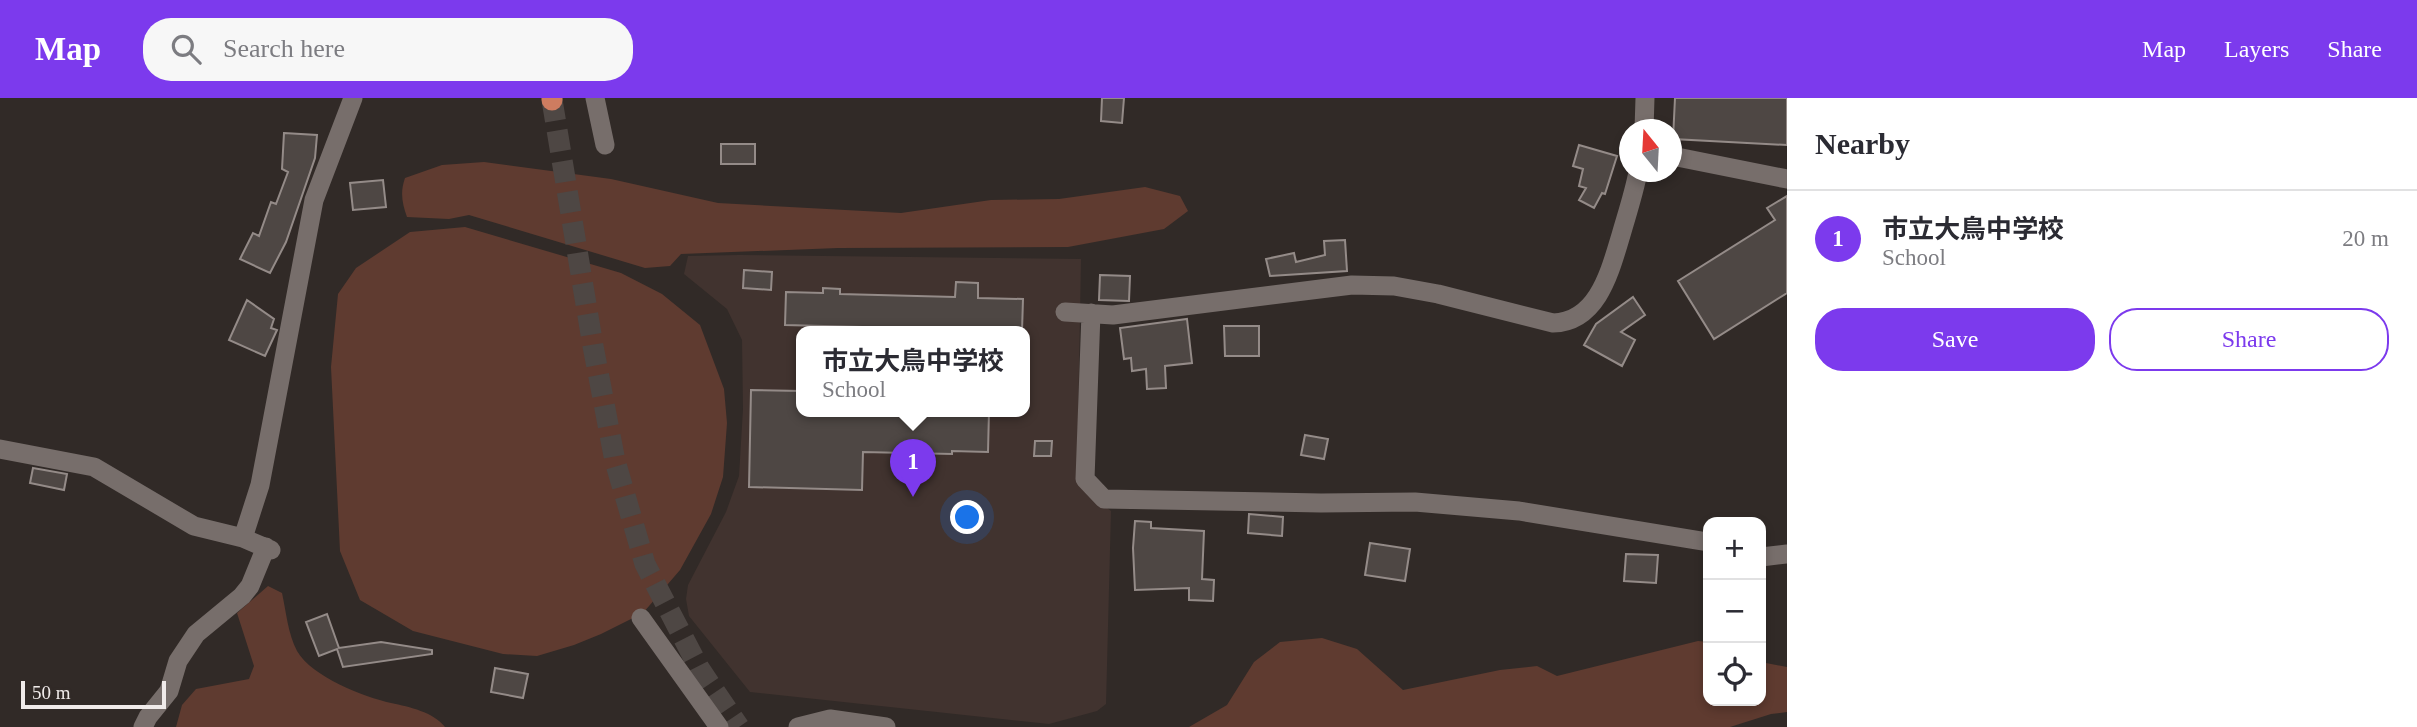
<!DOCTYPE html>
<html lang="en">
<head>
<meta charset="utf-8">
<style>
  :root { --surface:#fff; --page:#f7f7f7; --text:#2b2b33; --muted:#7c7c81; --line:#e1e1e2; --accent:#7c3aed }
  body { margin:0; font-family:"Times New Roman","Noto Sans JP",serif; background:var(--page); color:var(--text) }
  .controls { position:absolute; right:21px; bottom:21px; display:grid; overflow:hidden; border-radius:14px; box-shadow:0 4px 10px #0003 }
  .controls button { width:63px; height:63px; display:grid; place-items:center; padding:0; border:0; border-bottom:2px solid var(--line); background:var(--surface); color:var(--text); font:35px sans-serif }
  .compass { position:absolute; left:1619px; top:21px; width:63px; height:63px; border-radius:50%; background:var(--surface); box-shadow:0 4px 10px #0003; rotate:342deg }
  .scale { position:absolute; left:21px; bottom:18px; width:145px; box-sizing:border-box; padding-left:7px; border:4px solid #f0ebea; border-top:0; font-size:19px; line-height:24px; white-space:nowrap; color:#f0ebea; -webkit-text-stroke:5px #312a27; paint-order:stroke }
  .you { position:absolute; left:968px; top:420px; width:24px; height:24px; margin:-18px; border:5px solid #fff; border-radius:50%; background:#1a73e8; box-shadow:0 0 0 10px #1a73e833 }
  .badge { display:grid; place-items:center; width:46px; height:46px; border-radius:50%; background:var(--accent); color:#fff; font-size:23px; font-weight:700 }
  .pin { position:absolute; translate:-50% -58px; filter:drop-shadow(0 2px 4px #0008) }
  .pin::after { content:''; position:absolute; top:37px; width:24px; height:21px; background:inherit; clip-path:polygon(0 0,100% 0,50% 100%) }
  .popup { position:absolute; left:796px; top:228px; width:234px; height:91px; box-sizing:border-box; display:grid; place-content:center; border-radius:14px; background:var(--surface); filter:drop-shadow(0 2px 5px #0005); font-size:23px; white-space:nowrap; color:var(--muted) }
  .popup b { font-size:26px; color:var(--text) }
  .popup::after { content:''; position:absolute; left:50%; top:100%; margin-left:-14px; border:14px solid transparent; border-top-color:var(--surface) }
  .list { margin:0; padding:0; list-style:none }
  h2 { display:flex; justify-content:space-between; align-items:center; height:91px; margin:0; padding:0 28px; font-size:30px }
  h2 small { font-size:23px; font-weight:400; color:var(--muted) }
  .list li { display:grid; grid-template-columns:46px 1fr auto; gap:21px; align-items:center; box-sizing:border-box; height:98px; padding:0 28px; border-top:2px solid var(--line) }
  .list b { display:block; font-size:26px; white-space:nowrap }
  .list p { margin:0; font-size:23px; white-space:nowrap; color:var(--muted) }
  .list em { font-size:23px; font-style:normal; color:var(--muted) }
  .actions { display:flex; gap:14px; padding:21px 28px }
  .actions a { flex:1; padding:16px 0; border:2px solid var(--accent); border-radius:28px; text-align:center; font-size:24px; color:var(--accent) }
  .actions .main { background:var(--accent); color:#fff }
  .icon { flex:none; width:38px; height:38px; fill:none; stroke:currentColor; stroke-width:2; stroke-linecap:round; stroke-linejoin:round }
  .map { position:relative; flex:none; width:1787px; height:629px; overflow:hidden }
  header { display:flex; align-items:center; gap:42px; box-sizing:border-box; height:98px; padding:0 35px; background:var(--accent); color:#fff }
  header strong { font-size:33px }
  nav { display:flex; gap:38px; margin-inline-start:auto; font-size:24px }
  .search { width:490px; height:63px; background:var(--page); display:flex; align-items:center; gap:18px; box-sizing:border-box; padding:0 24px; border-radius:28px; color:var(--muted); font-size:26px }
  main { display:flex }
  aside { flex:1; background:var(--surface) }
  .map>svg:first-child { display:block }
  .built { fill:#41332f; fill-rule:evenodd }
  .green { fill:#5f3b30 }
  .building { fill:#4e4744; stroke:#948b88; stroke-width:2 }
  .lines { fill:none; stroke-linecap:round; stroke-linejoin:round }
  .trunk-tunnel { stroke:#4e4744; stroke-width:21; stroke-dasharray:21 10; stroke-linecap:butt }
  .minor { stroke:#776e6b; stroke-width:19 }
  .trunk { stroke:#ce7c60; stroke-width:21 }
</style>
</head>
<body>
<header>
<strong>Map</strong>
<div class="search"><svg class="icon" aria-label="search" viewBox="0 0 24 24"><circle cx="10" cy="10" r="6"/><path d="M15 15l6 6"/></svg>Search here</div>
<nav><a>Map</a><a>Layers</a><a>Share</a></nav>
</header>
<main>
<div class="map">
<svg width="1787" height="629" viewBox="0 0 1787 629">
  <rect width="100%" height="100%" fill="#312a27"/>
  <path class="built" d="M739 157 1081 161 1077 384 1111 413 1106 606 1097 613 1049 626 750 594 689 518 686 501 688 487 726 414 739 378 743 311 742 242 727 211 684 176 688 158ZM801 233H1025V313H801Z"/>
  <path class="green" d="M484 64 611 81 718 105 901 115 991 102 1059 101 1145 89 1180 98 1188 113 1164 131 1068 149 838 150 681 156 670 168 645 170 469 117 449 121 407 119C402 105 400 94 405 80L442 67Z
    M465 129 621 175 662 196 700 227 724 291 727 325 723 379 711 416 680 472 643 515 601 536 574 547 537 558 503 556 413 533 360 502 340 453 331 269 338 196 356 170 410 134Z
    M268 488 282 495C286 513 288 536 297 553 312 579 364 599 391 605 410 609 433 614 445 629H176L182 607 196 591 249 581 254 568 237 515Z
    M1322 540 1357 551 1403 592 1500 572 1537 568 1557 578 1698 543 1708 544V603H1761V564L1787 569V614L1771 616 1730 629H1189L1227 607 1254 564 1280 544Z"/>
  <path class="building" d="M1102 0H1124L1122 25 1101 23Z
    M1675 0H1787V47L1673 41Z
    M284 35 317 37 315 60 286 144 270 175 240 161 253 135 259 138 271 104 276 106 288 74 282 71Z
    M721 46H755V66H721Z
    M1579 47 1617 58 1605 96 1602 95 1594 110 1579 102 1586 90 1579 88 1583 71 1573 68Z
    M383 82 386 109 353 112 350 85Z
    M1787 98V195L1714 241 1678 183 1775 122 1767 110Z
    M1345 142 1347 173 1270 178 1266 161 1294 155 1296 164 1325 157 1324 143Z
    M744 172 772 174 771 192 743 190Z
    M1100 177 1130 178 1129 203 1099 202Z
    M956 184 978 185V200L1023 201 1022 233 785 227 786 194 823 195V190L840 191V196L955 199Z
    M1633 199 1645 217 1621 234 1635 242 1622 268 1584 247 1596 226Z
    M247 202 274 221 271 230 277 232 265 258 229 242Z
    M1187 221 1192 265 1165 268 1166 290 1147 291 1146 271 1132 273 1131 260 1124 261 1120 230Z
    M1224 228H1259V258H1225Z
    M751 292 801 293V313H989L988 354 952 353V356L863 354 862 392 749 389Z
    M1305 337 1328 341 1324 361 1301 357Z
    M1035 343H1052L1051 358H1034Z
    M33 370 67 376 64 392 30 385Z
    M1249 416 1283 419 1282 438 1248 435Z
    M1135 423 1151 424V430L1204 433 1202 481 1214 482 1213 503 1189 502V490L1135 492 1133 450Z
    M1370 445 1410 451 1405 483 1365 477Z
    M1626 456 1658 457 1656 485 1624 483Z
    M327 516 339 550 381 544 432 552V556L343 569 337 551 319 558 306 524Z
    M495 570 528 576 523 600 491 594Z"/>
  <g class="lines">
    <path class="trunk-tunnel" d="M552 2 593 248 615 363 645 466 699 570 739 629"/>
    <path class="minor" d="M595 0 605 47
      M1644 32 1645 0
      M1672 58 1787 81
      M1065 214 1113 217 1352 187 1394 188 1438 196 1553 225C1598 224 1610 173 1621 137 1627 116 1634 95 1638 74
      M1091 215 1085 381 1104 401 1321 405 1415 404 1519 413 1708 444
      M0 351 94 369 194 428 243 440 271 452
      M243 440 260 387 314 102 353 0
      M1761 459 1787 456
      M641 520 719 629
      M143 629 148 619 169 593 178 563 196 536 242 498 250 488 266 449
      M798 629 830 621 886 629"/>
    <path class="trunk" d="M552 0V2"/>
  </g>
</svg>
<div class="controls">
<button>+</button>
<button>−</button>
<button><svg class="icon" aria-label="locate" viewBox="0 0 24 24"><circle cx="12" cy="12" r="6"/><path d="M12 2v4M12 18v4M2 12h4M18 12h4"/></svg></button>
</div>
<svg class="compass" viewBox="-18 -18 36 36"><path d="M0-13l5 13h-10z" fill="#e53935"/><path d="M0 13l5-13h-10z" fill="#7c7c81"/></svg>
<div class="scale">50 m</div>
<div class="you"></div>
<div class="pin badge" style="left:913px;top:399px">1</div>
<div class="popup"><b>市立大鳥中学校</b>School</div>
</div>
<aside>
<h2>Nearby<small></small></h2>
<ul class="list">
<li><span class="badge">1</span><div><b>市立大鳥中学校</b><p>School</p></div><em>20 m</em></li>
</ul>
<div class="actions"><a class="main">Save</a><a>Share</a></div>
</aside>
</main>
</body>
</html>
